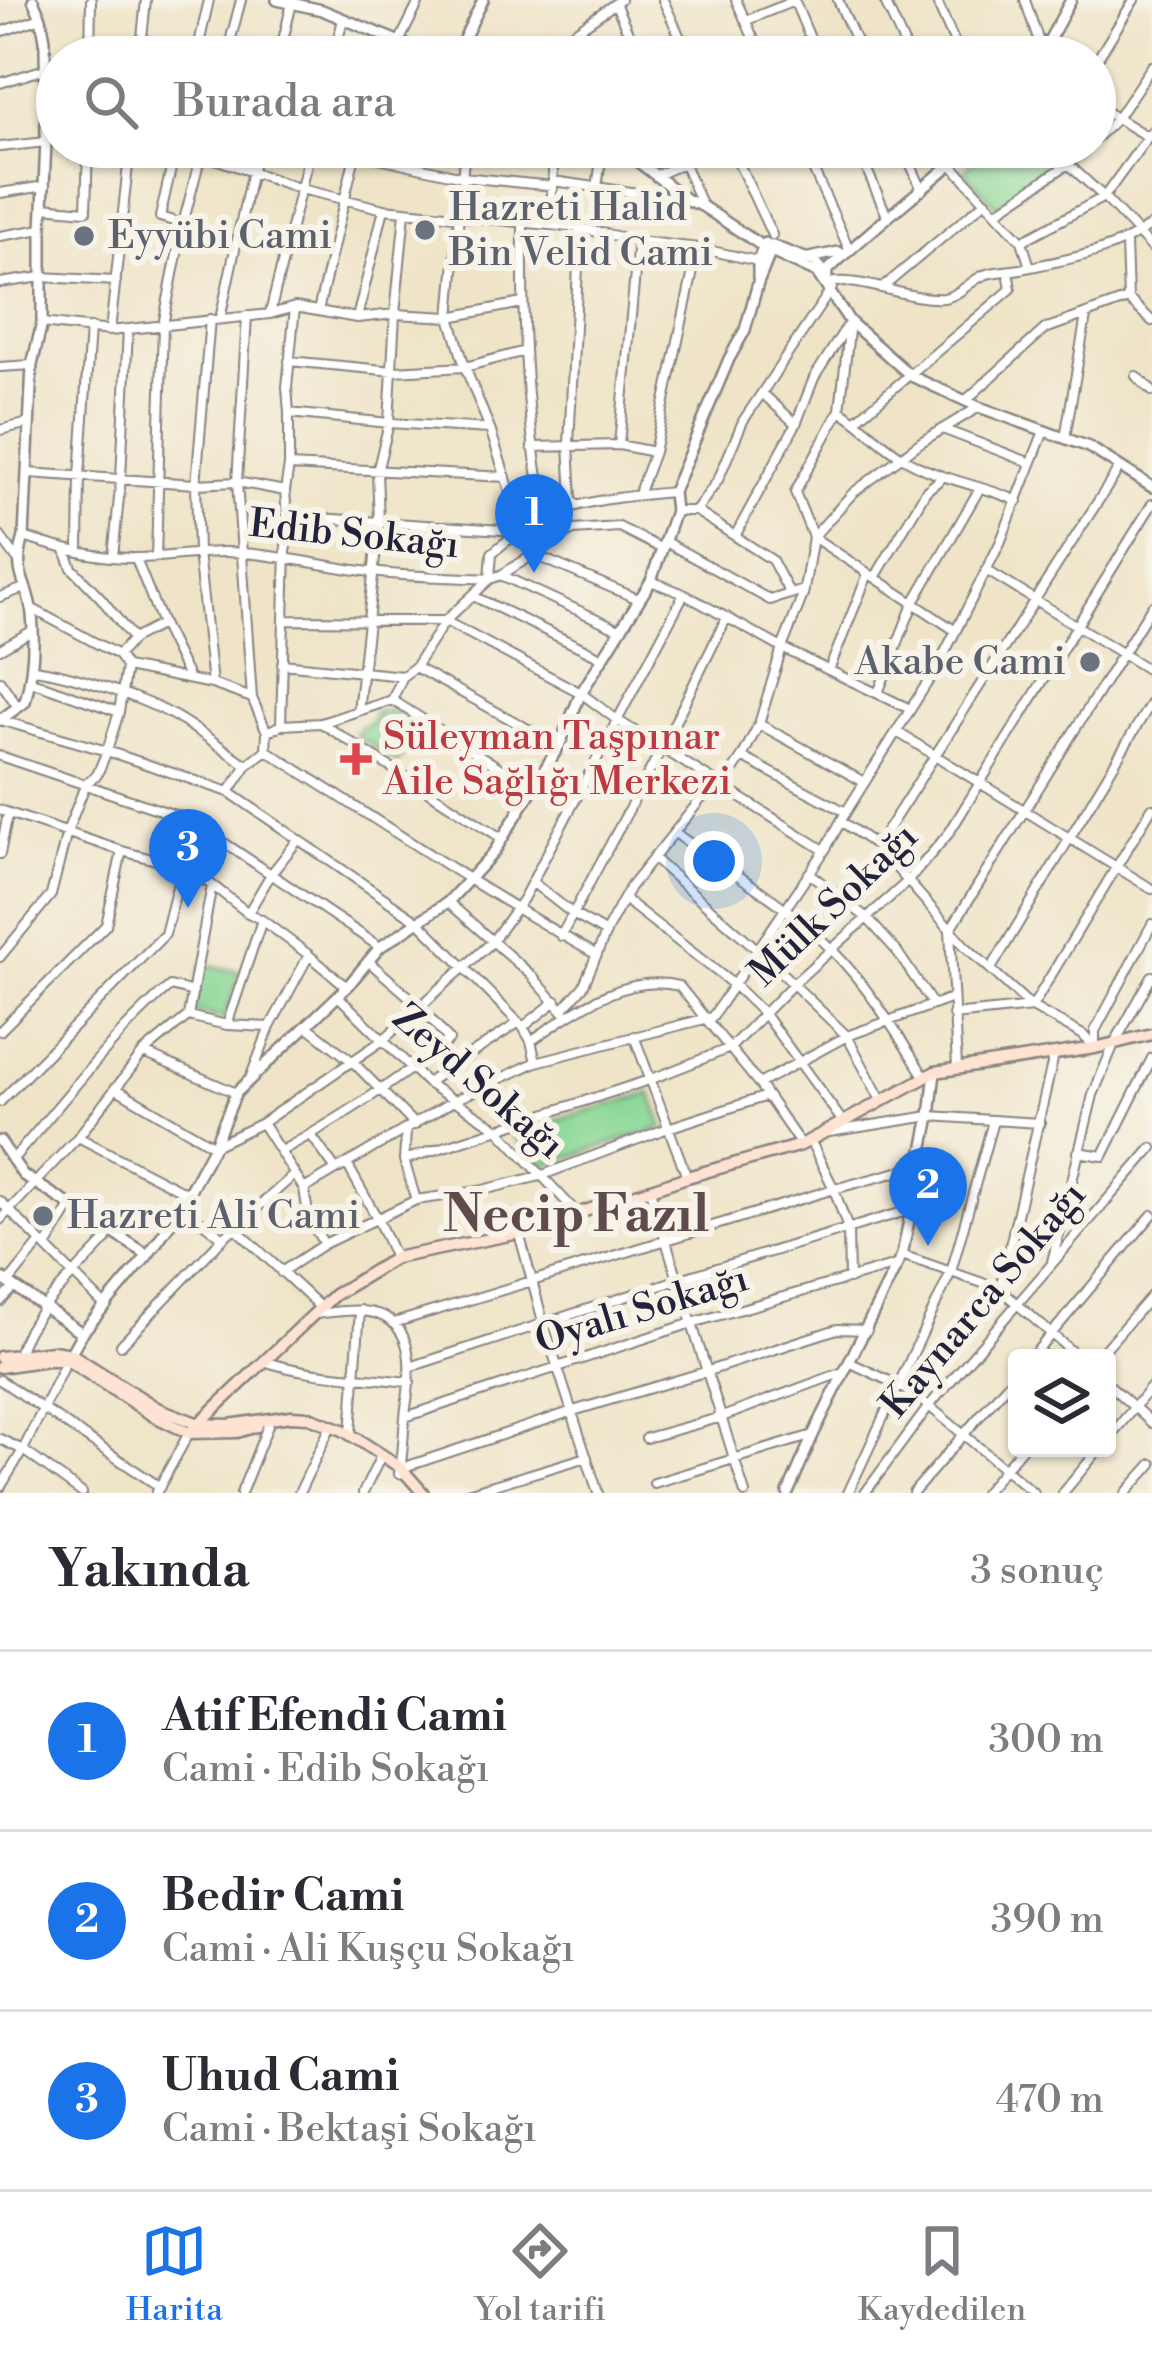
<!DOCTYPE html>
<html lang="tr">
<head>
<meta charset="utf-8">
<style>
  :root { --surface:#fff; --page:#f7f7f7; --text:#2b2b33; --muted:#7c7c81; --line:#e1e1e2; --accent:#1a73e8 }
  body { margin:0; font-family:"Libre Bodoni",serif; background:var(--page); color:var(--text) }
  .controls { position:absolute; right:36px; bottom:36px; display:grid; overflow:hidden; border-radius:12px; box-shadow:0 3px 9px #0004 }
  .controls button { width:108px; height:108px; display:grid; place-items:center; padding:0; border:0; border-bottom:3px solid var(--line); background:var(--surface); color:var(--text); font:60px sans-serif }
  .you { position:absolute; left:714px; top:861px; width:42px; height:42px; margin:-30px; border:9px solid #fff; border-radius:50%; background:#1a73e8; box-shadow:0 0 0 18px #1a73e833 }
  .badge { display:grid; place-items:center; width:78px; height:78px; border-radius:50%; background:var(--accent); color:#fff; font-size:39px; font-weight:700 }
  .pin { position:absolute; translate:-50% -99px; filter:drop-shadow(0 3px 6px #0008) }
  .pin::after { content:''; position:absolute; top:63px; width:42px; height:36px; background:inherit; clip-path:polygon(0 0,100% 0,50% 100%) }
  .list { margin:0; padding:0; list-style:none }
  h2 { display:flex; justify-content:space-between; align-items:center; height:156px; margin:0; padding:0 48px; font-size:51px }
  h2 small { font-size:39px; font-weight:400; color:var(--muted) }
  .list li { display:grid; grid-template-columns:78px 1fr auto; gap:36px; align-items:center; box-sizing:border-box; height:180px; padding:0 48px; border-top:3px solid var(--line) }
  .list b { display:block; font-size:45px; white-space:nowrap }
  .list p { margin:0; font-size:39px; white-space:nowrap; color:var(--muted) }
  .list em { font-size:39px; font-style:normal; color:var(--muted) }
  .icon { flex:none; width:66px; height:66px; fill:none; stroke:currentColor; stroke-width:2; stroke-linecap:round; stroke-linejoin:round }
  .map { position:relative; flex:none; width:1152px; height:1493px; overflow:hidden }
  .search { position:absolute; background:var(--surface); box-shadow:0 3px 9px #0004; left:36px; right:36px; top:36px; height:132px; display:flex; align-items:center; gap:30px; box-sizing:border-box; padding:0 42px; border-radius:66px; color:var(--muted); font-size:45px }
  .sheet { height:696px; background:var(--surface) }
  nav { display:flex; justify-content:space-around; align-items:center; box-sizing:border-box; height:168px; border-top:3px solid var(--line); background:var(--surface); font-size:33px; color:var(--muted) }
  nav a { display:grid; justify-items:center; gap:6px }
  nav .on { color:var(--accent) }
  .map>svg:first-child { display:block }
  .green { fill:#8ad897; stroke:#567d69; stroke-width:3 }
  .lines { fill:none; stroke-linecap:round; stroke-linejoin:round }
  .minor-casing { stroke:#888381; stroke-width:12 }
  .tertiary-casing { stroke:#888381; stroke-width:14 }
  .secondary-casing { stroke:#888381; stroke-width:15 }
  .minor { stroke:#fff; stroke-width:8 }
  .tertiary { stroke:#fff; stroke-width:9 }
  .secondary { stroke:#fee3d2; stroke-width:10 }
  .worship-dot { fill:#6b7280; stroke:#f7f3e8; stroke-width:4.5 }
  .health-dot { fill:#e0444e; stroke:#f7f3e8; stroke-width:4.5 }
  .labels { text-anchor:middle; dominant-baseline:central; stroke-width:12; stroke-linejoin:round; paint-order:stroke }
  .worship-label { font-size:39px; fill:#5b616d; stroke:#f7f3e8; text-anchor:start }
  .street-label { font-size:39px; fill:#22223b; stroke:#f7f3e8 }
  .health-label { font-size:39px; fill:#be3a42; stroke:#f7f3e8; text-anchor:start }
  .district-label { font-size:51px; font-weight:bold; fill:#5f4b4d; stroke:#f7f3e8 }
</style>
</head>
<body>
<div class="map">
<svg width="1152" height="1493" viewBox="0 0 1152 1493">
  <rect width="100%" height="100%" fill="#f7f3e8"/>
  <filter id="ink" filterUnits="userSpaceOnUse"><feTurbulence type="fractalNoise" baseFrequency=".00833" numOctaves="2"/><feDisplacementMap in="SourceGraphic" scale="24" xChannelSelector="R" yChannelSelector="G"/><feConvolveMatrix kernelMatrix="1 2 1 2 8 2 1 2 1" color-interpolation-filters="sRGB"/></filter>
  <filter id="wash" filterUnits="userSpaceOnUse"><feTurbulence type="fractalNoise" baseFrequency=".004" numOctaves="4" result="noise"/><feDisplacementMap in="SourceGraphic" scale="48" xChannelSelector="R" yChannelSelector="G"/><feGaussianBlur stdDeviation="2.7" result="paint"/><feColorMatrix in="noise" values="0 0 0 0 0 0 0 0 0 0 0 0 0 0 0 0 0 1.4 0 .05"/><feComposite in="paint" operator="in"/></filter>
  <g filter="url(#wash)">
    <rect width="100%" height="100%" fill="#efe4c7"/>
    <path class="green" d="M987 147H1079L1049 173 997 207 964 171Z
      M391 711 416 722 398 762 356 736 359 729 371 723 375 712Z
      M202 964 241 972 224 1019 190 1011Z
      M651 1093 664 1127 542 1166 510 1132Z"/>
  </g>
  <g filter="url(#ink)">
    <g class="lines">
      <g class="minor-casing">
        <path id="minor" d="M663 0 689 57
          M736 0 762 57
          M794 0 818 57
          M838 0 863 57
          M884 0 910 57
          M936 0 961 57
          M1025 0 1042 51
          M616 5 639 57
          M747 20 794 1
          M0 32 41 18
          M399 42 420 0
          M90 57 91 0
          M140 57 146 0
          M196 57 209 0
          M226 57 241 0
          M279 57 292 3
          M334 57 343 19
          M383 57 388 37
          M521 57 560 42 620 0
          M1095 63 1134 0
          M0 83 45 69
          M1095 105 1148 137
          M1095 139 1118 117 1152 66
          M0 147 46 142
          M176 147 160 217 183 224
          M465 147 450 317 465 367 490 429 522 528 518 531
          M677 147 701 204
          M731 147 772 235
          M803 147 849 249
          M857 147 888 218
          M903 147 922 190
          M952 147 957 159
          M356 153 463 177 553 186
          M201 154 301 189 384 209 580 228 638 241 698 248 758 261
          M951 164 1022 241 1030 267
          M1068 164 1104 197 1152 248
          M657 175 720 147
          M553 181 687 200
          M597 187 603 147
          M0 193 45 186
          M43 207 86 211 88 147
          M997 212 1068 164 1086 147
          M523 221C522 320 525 419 545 515
          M548 224 553 186V147
          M0 236 42 229
          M1022 241 1104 197 1152 131
          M1126 243 1128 299 1152 321
          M0 283 42 277 116 281
          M825 284C859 274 906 301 944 298 959 296 970 281 984 275 995 271 1009 271 1021 269 1069 259 1111 253 1152 225
          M882 288 986 201
          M318 311 357 147
          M270 313 311 147
          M247 316 237 482 252 698
          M357 318 384 209
          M210 319 196 484 198 552 212 684
          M220 319 257 147
          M850 322 840 410 795 492 813 537 956 631
          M42 323 110 331 270 314 295 307 357 318 395 314 450 317 522 303
          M110 331 130 147
          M289 361 394 371 465 367 525 351
          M0 367 32 365
          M1136 376 1152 391
          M762 393 796 424
          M965 401 1045 329 1128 299
          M840 410C862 424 880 443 902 457 937 480 980 484 1018 501
          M289 413 389 423 490 429
          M856 420 1011 289 1008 271
          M0 430 29 423
          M945 430 1031 463
          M1065 438 1086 316
          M619 445 638 241
          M532 447 619 445 654 452
          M289 466 506 477
          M28 473 196 484 237 482 285 491
          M638 495 654 452 698 248
          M577 505 572 500 569 444 580 228
          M675 511H696L772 560 790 594
          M696 511 718 480 743 421 832 288
          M287 516 503 530 519 528
          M0 536 17 559
          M735 536 796 424 814 378 847 326
          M24 537C57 548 98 558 132 558 169 559 205 549 243 553 286 556 328 567 371 572 410 577 451 577 490 579L501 575 573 530 619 527 662 549
          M664 541 770 600 804 590
          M65 550 72 568 101 598 133 639
          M79 550 80 476 90 328
          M535 555 638 599
          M113 557 121 478 128 329
          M156 557 163 325 183 224 203 147
          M136 559 162 624 189 679
          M986 570 1152 672
          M503 576 621 630
          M876 576 926 491 942 478
          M651 581 684 594 782 648 910 709
          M473 596 603 658
          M0 597 24 588
          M31 608 118 655 126 667 212 684 252 698 267 732 266 750C376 819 484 892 597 955
          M284 620 445 621 581 693 617 720 824 850
          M0 649 32 631
          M118 655 133 639 162 624
          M282 664 403 676
          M415 667 559 746
          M32 669C67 672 145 699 176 717 200 731 223 749 247 765
          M829 670 868 574
          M0 681 18 707
          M31 681 119 712
          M878 693 913 604 980 488
          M392 700 533 789
          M358 711 379 522 377 472 389 423 395 314 405 212
          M0 720 107 751 229 792 419 922 523 1027 531 1041 536 1062
          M321 723 392 700 403 676 415 667 445 621 490 579 492 553C551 502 598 499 673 492
          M759 724 864 782
          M281 725 287 516 285 491 289 466V413L287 387 295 307
          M267 732 281 725 321 723 503 839
          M897 732 1152 889
          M0 756 190 820 380 947
          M742 757 846 812
          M722 787 742 757 759 724 782 648 803 595 813 537 853 493 921 442 979 407
          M229 792 247 765 266 750
          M0 810 122 851 182 867 212 885 248 913 262 920 309 955 347 987
          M842 822 877 846 964 945 1032 1007 1083 1035 1094 1047
          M675 833C727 870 787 903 831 949 868 986 896 1032 924 1076
          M877 846 1120 467
          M0 854 8 813
          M653 858 758 950 847 1036 881 1100
          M809 873 867 918 896 950 933 1005
          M532 882 573 914 606 933
          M624 899 734 985 764 1014 843 1122
          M448 902 531 975 564 1012
          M248 913 271 874 298 840
          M561 936 662 748 727 617
          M0 957 51 895 67 832 86 783 97 775 107 751 119 712 126 667
          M991 969 1152 701
          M338 996 427 1083 497 1128 577 1213
          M563 1009 583 987 608 928 630 887 714 783
          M953 1015 1032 1007 1152 808
          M188 1016 212 885
          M227 1025 262 920
          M307 1026 353 1062 415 1125
          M523 1027 556 1001
          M0 1031 106 925 122 851
          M634 1036 687 1177
          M531 1041C572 1013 625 972 679 986L759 1084 801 1145
          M1095 1047V1031L1152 924
          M144 1053 236 1093
          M957 1067 950 930 1152 606
          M251 1076 270 1027 309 955
          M427 1083 518 1023
          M759 1084 847 1036 952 998
          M115 1088 214 1146 262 1123 383 1040 491 943 523 899 684 594
          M0 1102 165 934 182 867
          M262 1123 304 1189 309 1219 324 1244
          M406 1132 404 1160 416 1200
          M829 1132 930 1116 1040 1123
          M311 1135 336 1170
          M78 1137 188 1194
          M810 1140 834 1189 848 1229 849 1279
          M281 1151C340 1119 396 1081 449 1040L420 1006 368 961
          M1078 1152 1103 1156 1152 1058
          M12 1160C64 1102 110 1037 170 986L193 992
          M404 1160 649 1080 730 1048 793 984 908 881 949 833 1152 504
          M347 1164 377 1218 395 1258
          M304 1189 453 1101 536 1062 712 1017 825 850 846 812 939 664 1000 543 1044 431
          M650 1190 745 1493
          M0 1201 106 1307
          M177 1214 204 1223 223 1238
          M0 1220 78 1137 143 1053 188 1016 227 1025 270 1027
          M235 1228 320 1307
          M519 1233 544 1325 598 1493
          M46 1247 71 1206
          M902 1255 1000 1289 1079 1358
          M1052 1262 1093 1095 1114 1044 1152 976
          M281 1272 324 1244 416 1200 479 1191 540 1176 668 1128 767 1096
          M8 1283 41 1242
          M1000 1289 1054 1055
          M0 1302 15 1287
          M315 1314C330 1313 347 1309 362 1311 417 1316 412 1368 406 1408 403 1430 404 1453 399 1474
          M394 1323 834 1189 920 1166
          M121 1345 223 1238 294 1175
          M18 1354C32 1309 77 1273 107 1239L109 1232
          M1031 1358 1152 1215
          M1097 1358 1152 1295
          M264 1361C311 1377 361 1376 410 1382
          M851 1363 898 1385 929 1406 1034 1493
          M410 1367 677 1280 913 1209
          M0 1380 160 1487
          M1107 1383 1152 1423
          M405 1417 692 1323 896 1265
          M351 1434 360 1310
          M646 1438 722 1417 843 1372
          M0 1439 23 1450 82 1493
          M1107 1440 1152 1386
          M402 1468 573 1411 708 1371 837 1329 867 1330
          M654 1483 813 1435
          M0 1488 23 1450 66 1361
          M156 1493 189 1433
          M241 1493 269 1423
          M299 1493 329 1430
          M363 1493 379 1460
          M467 1493 587 1457
          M848 1493 951 1272 993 1121
          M865 1493 929 1406 1152 1148
          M913 1493 1017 1373
          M984 1493 1022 1448
          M1063 1493 1100 1448
          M1126 1493 1152 1464"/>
      </g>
      <g class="tertiary-casing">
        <path id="tertiary" d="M277 0 322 10 436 57
          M455 57 483 0
          M1040 57 1071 0
          M619 147 687 200 702 206 771 252 817 273 850 322 911 376 979 407 1089 447 1152 487
          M770 245 816 262 827 276
          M809 258 839 252
          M821 277C868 230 922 191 970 147
          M758 278V261L765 243
          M0 720 25 702C33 672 35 645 32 614 28 580 12 576 24 537L32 365 42 323V229L46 142 45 40 41 18 33 0
          M0 1141 23 1175 148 1255
          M0 1277 82 1333
          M68 1358 82 1333 148 1255 177 1214 214 1146 236 1093 347 987 380 947 448 902 494 852 559 746 581 693 651 581 675 511 673 492 729 359 745 330 758 283 773 246
          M788 1493 813 1435 902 1255 930 1116 935 1072"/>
      </g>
      <g class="secondary-casing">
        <path id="secondary" d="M0 1357 53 1351 71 1354 157 1408 199 1424 229 1425 291 1416 309 1417 343 1430 382 1455 401 1468 423 1493
          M0 1367 47 1360H67L152 1415 189 1433 237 1432 257 1426
          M189 1433 334 1295 395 1258 519 1233 687 1177 801 1145 935 1072 1095 1048 1152 1034"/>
      </g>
      <use href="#minor" class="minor"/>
      <use href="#tertiary" class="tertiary"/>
      <use href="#secondary" class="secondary"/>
    </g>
  </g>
  <g class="worship-dot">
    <circle cx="425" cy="230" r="12"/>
    <circle cx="84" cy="236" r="12"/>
    <circle cx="1090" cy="662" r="12"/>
    <circle cx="43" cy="1216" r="12"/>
  </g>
  <path class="health-dot" d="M350 741h12v12h12v12h-12v12h-12v-12h-12v-12h12z"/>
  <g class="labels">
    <g class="worship-label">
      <text x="449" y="208">Hazreti Halid<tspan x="449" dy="45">Bin Velid Cami</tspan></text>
      <text x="108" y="236">Eyyübi Cami</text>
      <text x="1066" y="662" text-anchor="end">Akabe Cami</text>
      <text x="67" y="1216">Hazreti Ali Cami</text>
    </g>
    <g class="street-label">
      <text transform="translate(354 535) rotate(6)">Edib Sokağı</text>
      <text transform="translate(834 905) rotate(-44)">Mülk Sokağı</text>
      <text transform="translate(478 1082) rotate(41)">Zeyd Sokağı</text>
      <text transform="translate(984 1300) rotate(-50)">Kaynarca Sokağı</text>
      <text transform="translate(642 1310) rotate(-17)">Oyalı Sokağı</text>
    </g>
    <g class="health-label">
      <text x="383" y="737">Süleyman Taşpınar<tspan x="383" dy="45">Aile Sağlığı Merkezi</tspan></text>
    </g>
    <g class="district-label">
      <text x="576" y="1216">Necip Fazıl</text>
    </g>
  </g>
</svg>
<div class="controls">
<button><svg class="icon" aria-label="layers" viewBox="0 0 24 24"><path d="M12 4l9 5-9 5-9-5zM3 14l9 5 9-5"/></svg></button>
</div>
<div class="you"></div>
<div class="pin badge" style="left:534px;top:573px">1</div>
<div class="pin badge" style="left:928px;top:1246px">2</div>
<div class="pin badge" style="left:188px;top:908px">3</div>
<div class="search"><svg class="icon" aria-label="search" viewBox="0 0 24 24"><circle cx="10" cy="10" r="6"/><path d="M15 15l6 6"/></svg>Burada ara</div>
</div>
<section class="sheet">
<h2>Yakında<small>3 sonuç</small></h2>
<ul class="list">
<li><span class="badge">1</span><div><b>Atif Efendi Cami</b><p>Cami · Edib Sokağı</p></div><em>300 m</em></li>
<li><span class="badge">2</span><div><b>Bedir Cami</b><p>Cami · Ali Kuşçu Sokağı</p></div><em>390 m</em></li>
<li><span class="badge">3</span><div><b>Uhud Cami</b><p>Cami · Bektaşi Sokağı</p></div><em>470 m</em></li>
</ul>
</section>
<nav>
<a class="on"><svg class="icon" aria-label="map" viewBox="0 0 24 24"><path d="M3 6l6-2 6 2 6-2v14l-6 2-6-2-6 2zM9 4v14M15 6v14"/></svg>Harita</a>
<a><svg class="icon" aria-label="directions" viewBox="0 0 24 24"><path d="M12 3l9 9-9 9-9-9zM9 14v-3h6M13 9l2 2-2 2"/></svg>Yol tarifi</a>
<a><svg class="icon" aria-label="saved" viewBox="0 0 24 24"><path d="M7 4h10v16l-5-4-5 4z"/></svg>Kaydedilen</a>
</nav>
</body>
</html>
